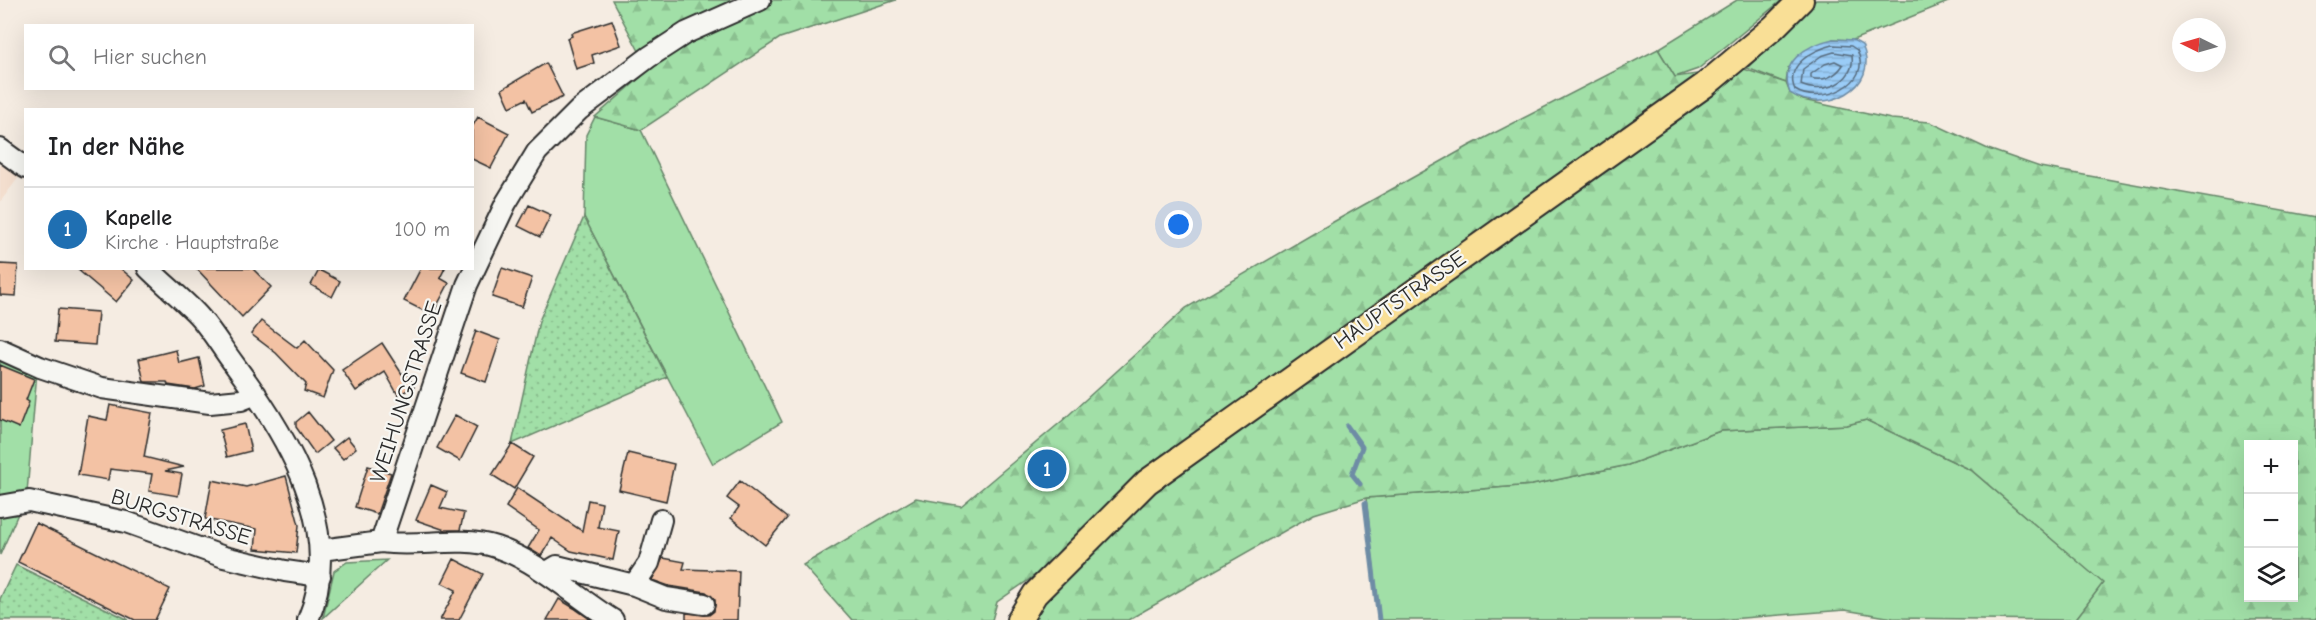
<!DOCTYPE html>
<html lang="de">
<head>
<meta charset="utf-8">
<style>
  :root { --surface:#fff; --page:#f2f2f2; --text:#202124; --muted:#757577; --line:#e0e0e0; --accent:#1f6fb2 }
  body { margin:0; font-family:"Comic Neue",sans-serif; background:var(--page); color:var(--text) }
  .controls { position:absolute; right:18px; bottom:18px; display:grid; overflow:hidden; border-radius:0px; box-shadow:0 6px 24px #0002 }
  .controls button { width:54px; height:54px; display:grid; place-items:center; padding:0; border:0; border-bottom:2px solid var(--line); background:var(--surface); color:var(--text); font:30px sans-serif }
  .compass { position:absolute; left:2172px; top:18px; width:54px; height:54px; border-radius:50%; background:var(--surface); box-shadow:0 6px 24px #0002; rotate:275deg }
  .you { position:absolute; left:1179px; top:225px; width:21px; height:21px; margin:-15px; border:4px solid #fff; border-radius:50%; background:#1a73e8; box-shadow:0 0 0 9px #1a73e833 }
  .badge { display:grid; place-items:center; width:39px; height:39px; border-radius:50%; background:var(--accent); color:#fff; font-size:20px; font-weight:700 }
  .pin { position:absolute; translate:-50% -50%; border:3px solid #fff; box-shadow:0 2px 6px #0006 }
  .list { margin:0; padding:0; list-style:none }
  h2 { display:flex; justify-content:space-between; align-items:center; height:78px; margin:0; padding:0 24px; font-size:26px }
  h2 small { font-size:20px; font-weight:400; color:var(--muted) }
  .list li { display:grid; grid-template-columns:39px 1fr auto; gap:18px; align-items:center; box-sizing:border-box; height:84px; padding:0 24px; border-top:2px solid var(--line) }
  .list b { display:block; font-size:22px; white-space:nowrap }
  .list p { margin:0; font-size:20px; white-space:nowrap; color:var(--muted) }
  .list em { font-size:20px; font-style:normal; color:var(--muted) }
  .icon { flex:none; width:33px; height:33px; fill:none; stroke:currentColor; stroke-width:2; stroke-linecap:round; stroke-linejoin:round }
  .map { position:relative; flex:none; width:2316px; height:620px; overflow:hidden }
  .search { position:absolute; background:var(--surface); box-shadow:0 6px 24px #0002; left:24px; top:24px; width:450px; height:66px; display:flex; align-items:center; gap:15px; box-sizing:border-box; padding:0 21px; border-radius:0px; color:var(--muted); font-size:22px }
  .panel { position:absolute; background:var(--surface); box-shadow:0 6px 24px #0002; left:24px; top:108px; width:450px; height:162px; border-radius:0px }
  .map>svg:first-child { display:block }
  .built { fill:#f4dfcf }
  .grass { fill:#a1dfa7; stroke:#668569; stroke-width:1.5 }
  .forest { fill:url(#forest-firs); stroke:#668569; stroke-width:1.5; fill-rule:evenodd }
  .garden { fill:url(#garden-dots); stroke:#668569; stroke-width:1.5 }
  .water { fill:url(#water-rules); stroke:#6e8ca5; stroke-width:1.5 }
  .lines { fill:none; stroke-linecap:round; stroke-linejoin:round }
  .shore { stroke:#576b7d; stroke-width:1.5 }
  .stream { stroke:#6e8ca5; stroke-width:5 }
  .building { fill:#f3c2a4; stroke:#2b2b2b; stroke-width:1.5 }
  .minor-casing { stroke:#2b2b2b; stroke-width:24 }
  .major-casing { stroke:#2b2b2b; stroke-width:28 }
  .minor { stroke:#f6f6f2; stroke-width:20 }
  .major { stroke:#f9df96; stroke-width:24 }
  .labels { text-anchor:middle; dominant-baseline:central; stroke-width:4.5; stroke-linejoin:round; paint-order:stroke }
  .street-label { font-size:22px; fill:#2b2b2b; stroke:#f6f6f2 }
</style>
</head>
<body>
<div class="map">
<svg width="2316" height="620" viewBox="0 0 2316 620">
  <defs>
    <pattern id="forest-firs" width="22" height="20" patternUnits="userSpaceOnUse" patternTransform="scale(1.5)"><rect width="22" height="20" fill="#a1dfa7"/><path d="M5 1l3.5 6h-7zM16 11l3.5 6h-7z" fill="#8bc090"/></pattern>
    <pattern id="garden-dots" width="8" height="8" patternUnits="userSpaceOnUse" patternTransform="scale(1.5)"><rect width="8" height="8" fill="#a1dfa7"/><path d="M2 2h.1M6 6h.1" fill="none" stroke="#8bc090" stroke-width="1.8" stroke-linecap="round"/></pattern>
    <pattern id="water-rules" width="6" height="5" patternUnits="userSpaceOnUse" patternTransform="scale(1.5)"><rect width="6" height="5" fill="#9accf7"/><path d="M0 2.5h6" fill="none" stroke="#85afd4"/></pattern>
  </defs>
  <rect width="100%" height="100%" fill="#f5ece2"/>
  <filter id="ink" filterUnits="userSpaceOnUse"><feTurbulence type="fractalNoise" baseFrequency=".0167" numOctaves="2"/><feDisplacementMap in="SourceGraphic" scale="12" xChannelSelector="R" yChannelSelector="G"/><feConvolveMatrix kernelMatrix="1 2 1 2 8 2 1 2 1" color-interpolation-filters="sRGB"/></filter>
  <g filter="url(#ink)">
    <path class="built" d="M0 163 19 177 0 202Z"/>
    <path class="grass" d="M1737 0H1782L1698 69 1675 77 1658 49Z
      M1816 0H1953L1853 40 1833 39 1788 68 1786 83 1747 68Z
      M595 117 641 130 782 422 713 464 584 217 586 135Z
      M0 361 37 371 27 493 0 555Z
      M1866 420 1971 470 2104 583 2075 620 1893 618 1845 610 1717 620H1380L1366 498 1532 485 1628 465 1720 431 1847 425Z
      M387 560 323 618 334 571 347 562Z"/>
    <path class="forest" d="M612 0H896L780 38 641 130 595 117 649 70Z
      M1658 49 1675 77 1741 68 1786 83 1790 93 1803 100 1891 119 1930 122 1988 149 2040 167 2316 217V620H2075L2103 583 1971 470 1866 420 1847 425 1720 431 1628 465 1532 485 1366 498 1314 514 1128 620H1027L1047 567 997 602 992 620H852L803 565 916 498 961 506 1062 421 1186 308 1335 221 1469 146ZM2248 444H2294V598H2248Z"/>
    <path class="garden" d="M584 217 667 377 512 444 539 321Z
      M16 565 129 620H0V599Z"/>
    <path class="water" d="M1833 39 1853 40 1862 45C1882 88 1824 116 1790 93 1778 62 1806 45 1833 39Z"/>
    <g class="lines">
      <path class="shore" d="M1833 45 1851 46 1857 50C1874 85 1820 106 1795 90 1784 65 1813 50 1833 45Z
        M1834 52 1852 55C1856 83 1822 95 1801 85L1803 69 1821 56Z
        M1835 61 1843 65C1836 76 1823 82 1811 78V74L1825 64Z"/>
      <path class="stream" d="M1347 426 1362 447 1352 474 1360 484
        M1365 503 1379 620"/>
    </g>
    <path class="building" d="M612 20 621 45 592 55 594 63 576 69 567 38 572 36 571 33Z
      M546 63 563 97 532 112 526 99 510 107 502 89Z
      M478 117 509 133 491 168 472 159V127Z
      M529 205 551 215 540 237 518 226Z
      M0 264 18 265 16 296 0 295Z
      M86 268H120L134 280 116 302 77 269 89 270Z
      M196 268H252L271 287 242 317Z
      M421 268H445L440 278 449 283 432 315 404 301Z
      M502 268 532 278 522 307 492 297Z
      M319 270 340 281 332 297 311 285Z
      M58 309 98 312 95 345 55 342Z
      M261 321 297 348 305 340 333 370 323 398 304 391 306 384 276 353 251 334Z
      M476 331 500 340 486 382 461 373Z
      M382 343 402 374 406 372 414 387 398 395 385 372 356 391 342 370Z
      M176 350 179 363 199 358 205 386 195 389 168 385 167 382H144L139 359Z
      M0 365 34 379 26 400 29 402 19 428 0 420Z
      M110 405 152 413 144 457 184 467 165 471 182 474 178 496 149 491 152 474 110 469 108 480 78 475 88 416 107 420Z
      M308 412 331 441 315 454 296 427V422Z
      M455 415 477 427 460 461 437 448Z
      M245 424 251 451 227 457 220 430Z
      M347 437 356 448 343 459 333 448Z
      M512 444 533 457 514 489 492 475Z
      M628 453 674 464 666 501 619 490Z
      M368 466 391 473 377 514 355 507Z
      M286 476 299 525 296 553 255 549 257 529 205 519 212 480 246 487Z
      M740 481 787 518 765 545 731 518 739 507 727 498Z
      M431 485 447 492 440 508 464 513 460 530H445L416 520Z
      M517 488 582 531 588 500 602 503 598 527 619 531 613 560 571 551 552 538 541 556 528 548 539 530 506 507Z
      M36 523 170 589 155 620H135L18 562Z
      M663 558 685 562 683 569 739 571 737 620H686V613L709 615 714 611 715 600 706 592 669 586 652 580Z
      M454 559 483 574 459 620H440L456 590 442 583Z
      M559 599 574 608 591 620H547Z"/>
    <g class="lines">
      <g class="minor-casing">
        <path id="minor" d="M0 149 26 168
          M148 268C163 283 180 297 195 312 210 327 221 347 234 364 286 434 346 530 308 620
          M0 349 40 367 102 388 210 403 241 400 256 394
          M0 506 29 501 126 522 224 557 285 571 320 576
          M381 542C418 548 459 535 496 547 540 562 574 596 613 620
          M321 550 381 542 467 285 506 203 537 152 579 110 649 57 686 33 760 0
          M547 572 557 566 634 585 666 598 704 604
          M634 585 649 563 661 520"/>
      </g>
      <g class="major-casing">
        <path id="major" d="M1019 620 1035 594 1147 482 1705 85 1774 27 1801 0"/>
      </g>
      <use href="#minor" class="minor"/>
      <use href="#major" class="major"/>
    </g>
  </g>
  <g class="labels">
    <g class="street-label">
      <text transform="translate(1400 300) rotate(-35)">HAUPTSTRASSE</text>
      <text transform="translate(406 392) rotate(-72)">WEIHUNGSTRASSE</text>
      <text transform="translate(181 517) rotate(17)">BURGSTRASSE</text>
    </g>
  </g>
</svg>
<div class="controls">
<button>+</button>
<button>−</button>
<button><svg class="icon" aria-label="layers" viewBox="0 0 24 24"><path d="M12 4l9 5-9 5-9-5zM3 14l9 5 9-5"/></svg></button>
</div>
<svg class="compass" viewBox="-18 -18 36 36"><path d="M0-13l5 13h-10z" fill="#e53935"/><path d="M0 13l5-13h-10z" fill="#757577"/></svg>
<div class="you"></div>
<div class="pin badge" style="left:1047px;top:469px">1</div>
<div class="search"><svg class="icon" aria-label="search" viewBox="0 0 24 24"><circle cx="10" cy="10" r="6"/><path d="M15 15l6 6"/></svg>Hier suchen</div>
<section class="panel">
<h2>In der Nähe<small></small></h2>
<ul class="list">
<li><span class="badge">1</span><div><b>Kapelle</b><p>Kirche · Hauptstraße</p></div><em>100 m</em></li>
</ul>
</section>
</div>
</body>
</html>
